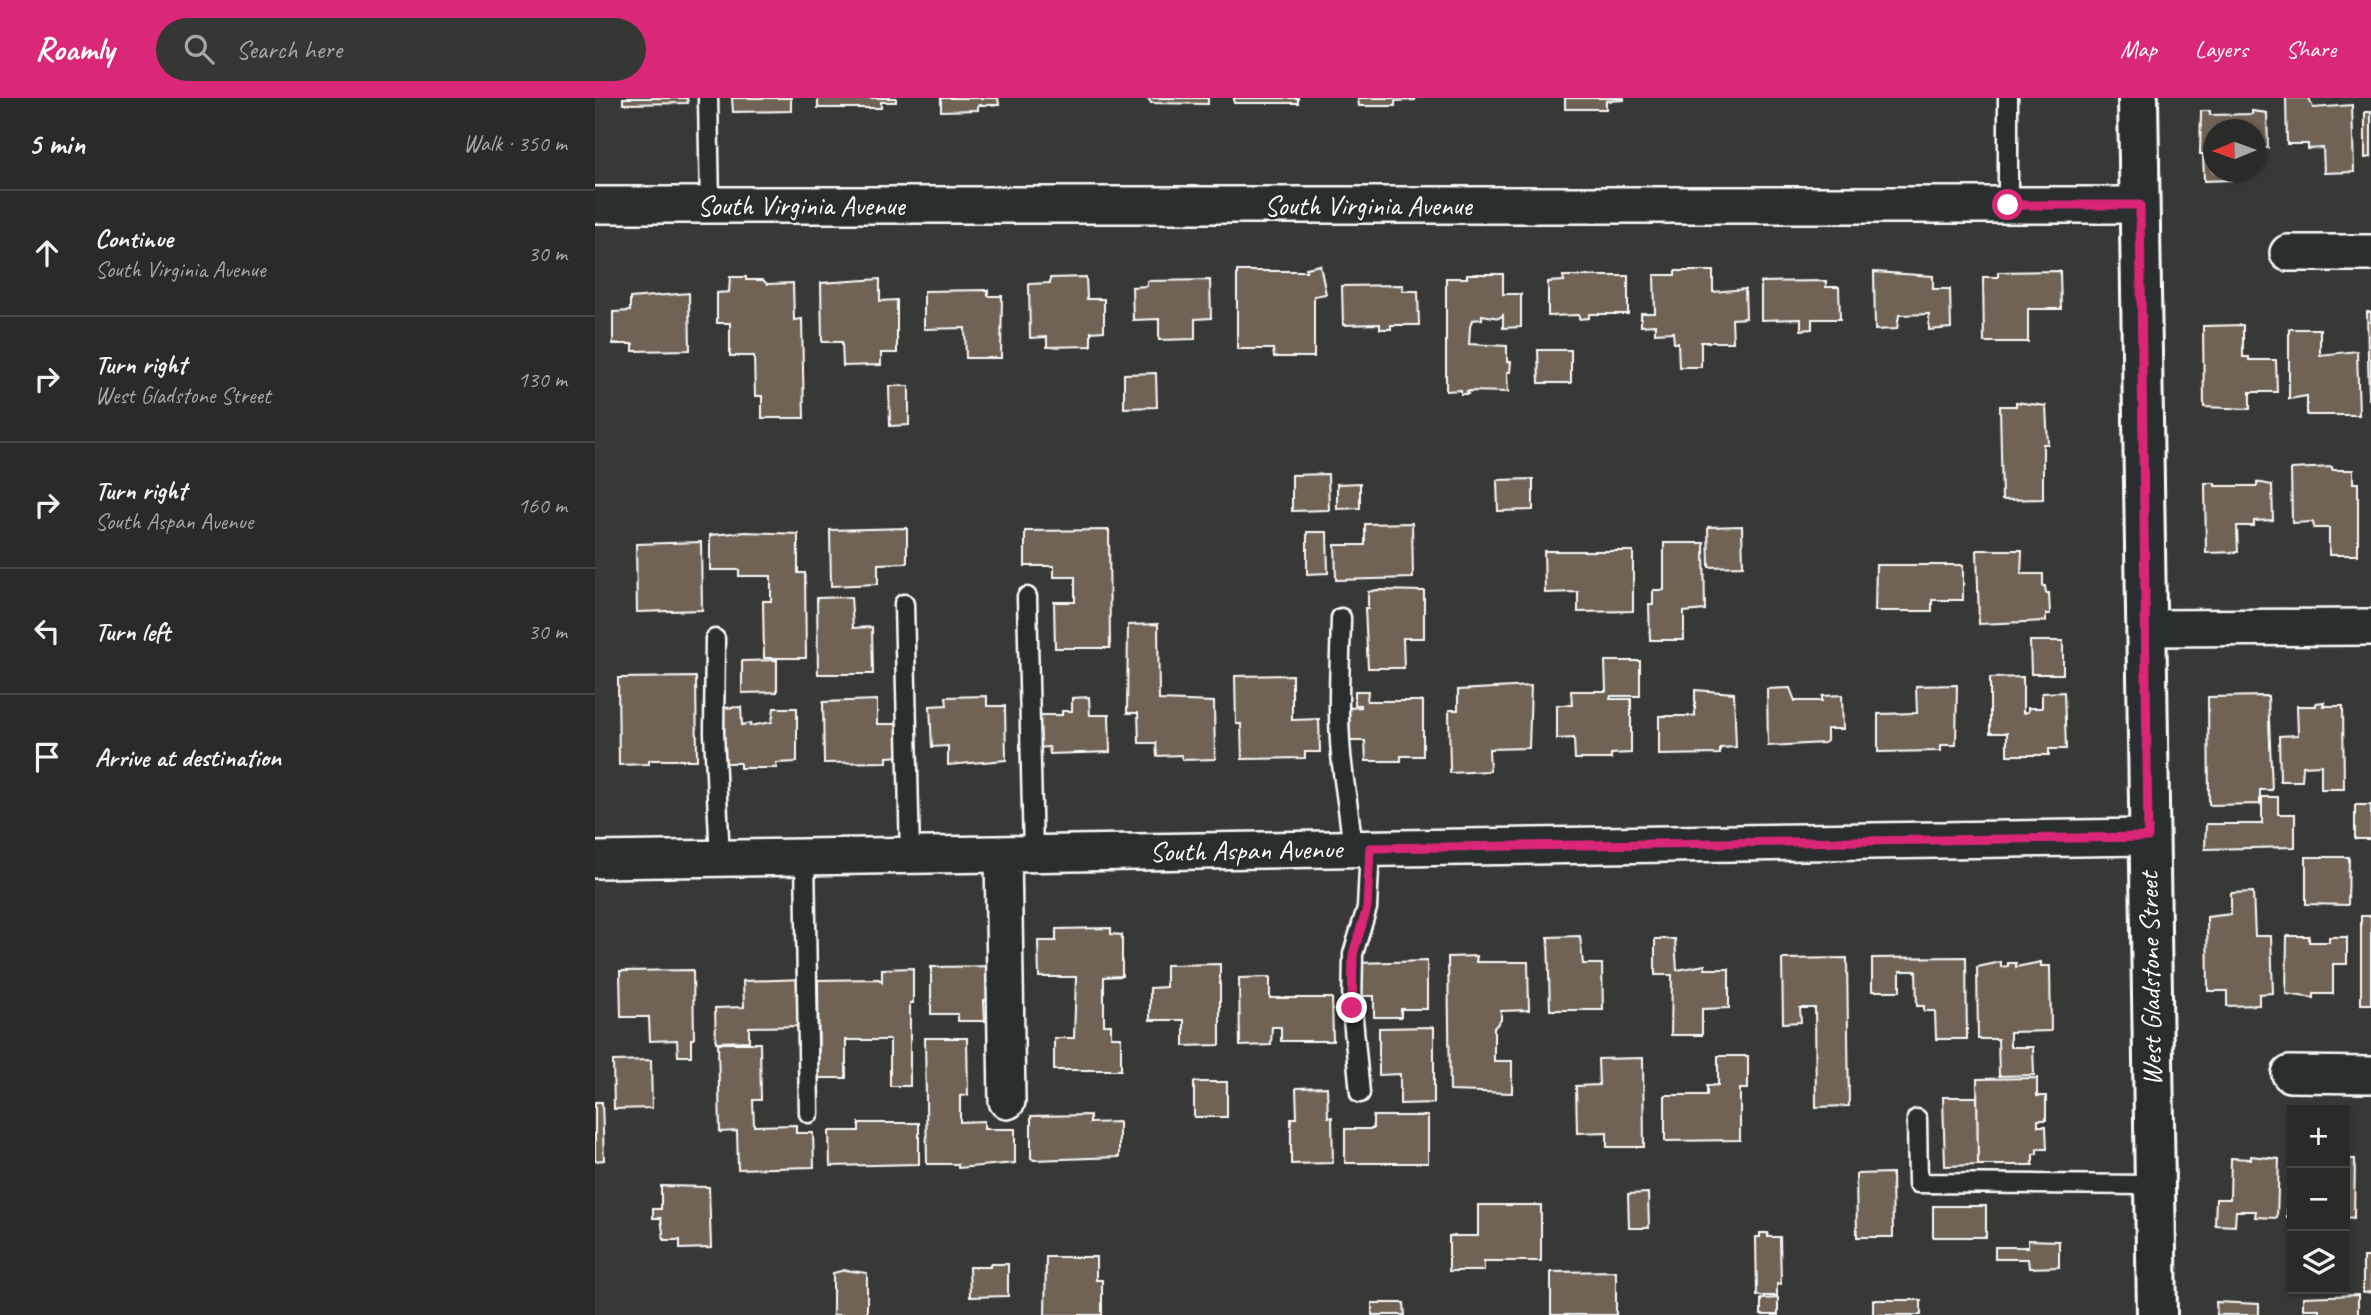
<!DOCTYPE html>
<html lang="en">
<head>
<meta charset="utf-8">
<style>
  :root { --surface:#2a2a28; --page:#363634; --text:#f1f3f6; --muted:#a5a7a8; --line:#464645; --accent:#db2777 }
  body { margin:0; font-family:Caveat,sans-serif; background:var(--page); color:var(--text) }
  .controls { position:absolute; right:21px; bottom:21px; display:grid; overflow:hidden; border-radius:0px; box-shadow:0 2px 5px #0004 }
  .controls button { width:63px; height:63px; display:grid; place-items:center; padding:0; border:0; border-bottom:2px solid var(--line); background:var(--surface); color:var(--text); font:35px sans-serif }
  .compass { position:absolute; left:1608px; top:21px; width:63px; height:63px; border-radius:50%; background:var(--surface); box-shadow:0 2px 5px #0004; rotate:269deg }
  .stop { position:absolute; width:21px; height:21px; margin:-16px; border:5px solid #db2777; border-radius:50%; background:#fff }
  .stop.end { background:#db2777; border-color:#fff; box-shadow:0 2px 7px #0008 }
  .list { margin:0; padding:0; list-style:none }
  h2 { display:flex; justify-content:space-between; align-items:center; height:91px; margin:0; padding:0 28px; font-size:30px }
  h2 small { font-size:23px; font-weight:400; color:var(--muted) }
  .list li { display:grid; grid-template-columns:46px 1fr auto; gap:21px; align-items:center; box-sizing:border-box; height:126px; padding:0 28px; border-top:2px solid var(--line) }
  .list b { display:block; font-size:26px; white-space:nowrap }
  .list p { margin:0; font-size:23px; white-space:nowrap; color:var(--muted) }
  .list em { font-size:23px; font-style:normal; color:var(--muted) }
  .icon { flex:none; width:38px; height:38px; fill:none; stroke:currentColor; stroke-width:2; stroke-linecap:round; stroke-linejoin:round }
  .map { position:relative; flex:none; width:1776px; height:1217px; overflow:hidden }
  header { display:flex; align-items:center; gap:42px; box-sizing:border-box; height:98px; padding:0 35px; background:var(--accent); color:#fff }
  header strong { font-size:33px }
  nav { display:flex; gap:38px; margin-inline-start:auto; font-size:24px }
  .search { width:490px; height:63px; background:var(--page); display:flex; align-items:center; gap:18px; box-sizing:border-box; padding:0 24px; border-radius:38px; color:var(--muted); font-size:26px }
  main { display:flex }
  aside { flex:1; background:var(--surface) }
  .map>svg:first-child { display:block }
  .building { fill:#706356; stroke:#fff; stroke-width:2 }
  .lines { fill:none; stroke-linecap:round; stroke-linejoin:round }
  .service-casing { stroke:#fff; stroke-width:23 }
  .minor-casing { stroke:#fff; stroke-width:40 }
  .tertiary-casing { stroke:#fff; stroke-width:44 }
  .service { stroke:#2a2d2e; stroke-width:18 }
  .minor { stroke:#2a2d2e; stroke-width:35 }
  .tertiary { stroke:#2a2d2e; stroke-width:38 }
  .route { stroke:#db2777; stroke-width:9 }
  .labels { text-anchor:middle; dominant-baseline:central; stroke-width:5; stroke-linejoin:round; paint-order:stroke }
  .street-label { font-size:28px; fill:#fff; stroke:#2a2d2e }
</style>
</head>
<body>
<header>
<strong>Roamly</strong>
<div class="search"><svg class="icon" aria-label="search" viewBox="0 0 24 24"><circle cx="10" cy="10" r="6"/><path d="M15 15l6 6"/></svg>Search here</div>
<nav><a>Map</a><a>Layers</a><a>Share</a></nav>
</header>
<main>
<aside>
<h2>5 min<small>Walk · 350 m</small></h2>
<ul class="list">
<li><svg class="icon" aria-label="ahead" viewBox="0 0 24 24"><path d="M12 20V5M6 11l6-6 6 6"/></svg><div><b>Continue</b><p>South Virginia Avenue</p></div><em>30 m</em></li>
<li><svg class="icon" aria-label="right" viewBox="0 0 24 24"><path d="M7 20v-9h11M14 6l5 5-5 5"/></svg><div><b>Turn right</b><p>West Gladstone Street</p></div><em>130 m</em></li>
<li><svg class="icon" aria-label="right" viewBox="0 0 24 24"><path d="M7 20v-9h11M14 6l5 5-5 5"/></svg><div><b>Turn right</b><p>South Aspan Avenue</p></div><em>160 m</em></li>
<li><svg class="icon" aria-label="left" viewBox="0 0 24 24"><path d="M17 20v-9H6M10 6l-5 5 5 5"/></svg><div><b>Turn left</b></div><em>30 m</em></li>
<li><svg class="icon" aria-label="arrive" viewBox="0 0 24 24"><path d="M6 21V4h12l-3 4 3 4H6"/></svg><div><b>Arrive at destination</b></div></li>
</ul>
</aside>
<div class="map">
<svg width="1776" height="1217" viewBox="0 0 1776 1217">
  <rect width="100%" height="100%" fill="#383836"/>
  <filter id="ink" filterUnits="userSpaceOnUse"><feTurbulence type="fractalNoise" baseFrequency=".0143" numOctaves="2"/><feDisplacementMap in="SourceGraphic" scale="14" xChannelSelector="R" yChannelSelector="G"/><feConvolveMatrix kernelMatrix="1 2 1 2 8 2 1 2 1" color-interpolation-filters="sRGB"/></filter>
  <g filter="url(#ink)">
    <path class="building" d="M28 0H92L93 5 28 6Z
      M137 0H196V13L138 14Z
      M223 0H301V4H286V10H223Z
      M346 0H403L404 7H383V12L346 13Z
      M553 0H613V6L556 5Z
      M639 0H703V5H639Z
      M763 0H820V2L800 3V8H764Z
      M970 0H1029V2L1011 3V11H970Z
      M1691 0H1714L1718 10 1757 7 1759 74 1729 75 1728 50 1713 51V46H1692Z
      M1606 13H1615V17L1657 16V13L1672 15 1673 50H1660V32H1618V74H1636V82L1609 83 1608 56H1605Z
      M1770 14H1776V59L1770 60Z
      M725 167 731 196 719 198V259H679L678 251H642V173H711V170Z
      M1080 173H1118V194L1150 191 1151 220 1137 221 1138 244H1106V269H1084L1083 245H1079L1078 234 1060 235V227L1046 228V215H1060L1059 177H1080Z
      M1465 173 1466 211H1433V244H1389L1388 179H1403V174Z
      M1279 174 1338 178V191H1355L1356 230 1334 232V216L1304 217 1302 231 1280 232Z
      M872 176H908V196H926V229L908 230V217L904 220 887 217V221L877 222 875 229 874 246 912 248V264H916L915 274H912L913 294 872 293 873 296H866V292L851 293V180H872Z
      M968 178H1033V216H994V220L984 221V217L953 218V184L969 183Z
      M135 179H151V182H168L172 186 198 185 199 222 207 221 209 320H167V298H160L159 258H135V225H122V195L134 194Z
      M491 179 492 201H509V233L496 234V248L452 249V239L435 240 434 186 455 185V180Z
      M285 181V203L302 202V255H286V267L248 268 247 244H227L226 185Z
      M615 182 616 220 600 221V241L564 242V221L538 222 537 189 552 188V183Z
      M1231 183V189H1244L1245 221H1217V231L1206 232V221L1166 222V184Z
      M808 187V193H823L824 227H796V231H785V226L748 227 747 188Z
      M393 192V198H407L406 260H371L370 230 329 231V193Z
      M94 195 95 252 38 253V246H18V214L35 213V200Z
      M1772 214H1776V301H1774Z
      M1648 227V259H1654V262H1681L1682 294H1655V311L1609 309 1608 228Z
      M1694 231H1725V257L1762 253 1764 317H1712V298L1694 301Z
      M943 252H976V285H944Z
      M561 275 562 309 529 310V276Z
      M294 288H314V327L295 328Z
      M1421 304 1451 308 1453 346H1448V401L1407 402 1405 308H1421Z
      M1737 369V372H1758V385H1763V457H1734V430H1719L1718 424 1697 425 1696 371Z
      M733 376 734 412 697 413V377Z
      M938 381V412L903 413 902 382Z
      M1662 384 1677 387 1678 422 1659 423V428H1642L1643 454 1611 455 1610 385H1620V388H1662Z
      M765 385V410L742 411V386Z
      M817 425 818 480 741 482 740 447H770V426Z
      M1147 428 1148 468 1114 469 1113 429Z
      M312 430V465L283 466V486L236 488 235 432Z
      M514 432 515 550H460L459 504H480V479H459V468H430V433Z
      M151 434 203 436V475H210L211 560H169L168 503H176V478H144V472H115V437Z
      M712 434H732L733 475 712 476Z
      M106 444 107 512 42 514 41 446Z
      M1069 445H1109L1110 512 1089 514V542H1055L1054 507H1058V492H1069Z
      M1382 452H1427L1426 476H1448V488H1450L1451 495H1454L1455 516H1451V523L1384 526Z
      M949 453H1038V513L983 514V494L950 495Z
      M1281 467H1368V502H1337V513H1280Z
      M782 492 829 493V540H808L809 570H773L770 510H773V494Z
      M256 499 258 530 277 529 278 576H223L222 500Z
      M563 526 564 602 619 604 620 661 587 662V657L562 658 561 645H544L543 615H532L533 527Z
      M1435 543H1468V576H1436Z
      M182 562V594L147 595V563Z
      M1010 563H1045V598H1016L1015 601H1036V655L1016 656V661H980L979 640 962 641V607H977L976 593H1011Z
      M697 577V622L724 621 725 654H710V660L647 661 646 626H641L640 578Z
      M101 579 102 662H54V666L24 667 23 580Z
      M1428 579V615L1433 614V610H1447V595L1469 594 1471 651H1454V657H1412V635H1395V580Z
      M1362 587 1361 647H1346V653L1283 654V616L1322 615 1321 588Z
      M936 588 934 650 894 651 895 673 855 675 854 612H863V592Z
      M1195 590 1200 603H1227V598L1247 597 1248 631H1232V643L1229 645 1173 648 1172 591Z
      M1100 592 1139 595 1141 649 1125 650V656L1064 657V618H1100Z
      M760 593H773L772 603H828V658H806V663H771L770 643H753V610L766 609V607H760Z
      M392 598V608H410L411 662 353 667V648L337 649 335 608 352 607 351 599Z
      M1673 598 1677 692H1665V706L1614 707 1613 599Z
      M494 599 495 617H514L515 654 455 656 454 649 440 650 439 617H467V613H477V600Z
      M282 602V626H308V658L292 659V664L229 665 228 604Z
      M1729 604 1728 608H1748L1749 691H1726V667L1708 668 1707 683H1685L1684 638 1703 637 1702 608H1721V605Z
      M146 609 147 627 156 625 155 628 177 624 179 610H202V664L181 665 182 670H145V665H126V610Z
      M1667 699H1683V716H1700V749L1610 751 1611 726H1667Z
      M1760 707H1776V741H1760Z
      M1711 759H1754L1753 807 1711 806Z
      M1658 794 1660 838H1676L1678 895 1664 896V907L1632 908V893H1613L1612 819 1636 816V795Z
      M1766 818H1776V906H1766Z
      M516 830V836L527 837V878L509 879V927H516V939H526V972H459V940H479L481 879H444L443 843H461V831Z
      M985 838 988 866H1007L1008 912H955L953 839Z
      M1692 838H1714V844H1734V839H1752V866H1738V896H1719V900L1691 896Z
      M1060 841H1080L1082 872 1110 867V871H1134V910L1107 911V937H1076L1077 877H1060Z
      M882 858 881 864H933L934 912 906 913V922L899 930V963H917V995L855 993 853 859Z
      M1371 859 1372 941H1341L1340 913H1329V908H1322L1321 873H1305V893H1277V860Z
      M1252 860 1254 1008 1221 1009 1220 910H1205L1206 924 1188 925 1187 861Z
      M832 863V911H806V919H779V898H763L762 865Z
      M1406 864V869L1413 868V865H1421V869L1446 864V868H1455L1456 933 1415 934V949H1438L1439 977 1404 978 1403 941H1383L1382 869Z
      M625 866V947L589 948V922H555V890L571 889V867Z
      M404 868V902H389L390 923H363V916H336V869Z
      M318 870V905H315V988H295V942H251V980H224L223 882 284 881 287 884V871Z
      M98 872 99 941H96V958H83L82 942 55 943 54 919H26L25 873Z
      M675 879V900H737L738 943H686V929H677L676 947 645 948 644 880Z
      M209 881 210 928 154 929V943L121 944 120 910 149 909 148 883Z
      M839 929V1005L805 1006V976L784 977V930Z
      M330 940H372L373 997 365 998V1024L389 1023V1031H420V1065L363 1070V1066H332Z
      M123 945H165L166 1002H158L159 1028 201 1027V1035H218L219 1069 143 1071 142 1033 125 1034Z
      M1123 958H1153V991H1145V1042L1070 1043V997H1112V988L1123 987Z
      M1048 960 1049 1049H1012V1034L982 1035 981 988 1004 987 1003 961Z
      M56 962 57 1010 19 1011 18 963Z
      M1442 980V998H1451V1022H1443V1028H1451L1452 1051H1442V1056H1438V1067H1383L1382 981Z
      M599 984H632V1019H599Z
      M732 989 733 1019H737L738 1065 696 1066V1020H702L701 990Z
      M1348 999H1382L1383 1067 1350 1068Z
      M0 1004H7L9 1062 0 1063Z
      M495 1017V1025L524 1024V1059L439 1062 436 1060V1018Z
      M778 1018H833V1065H750V1031H778Z
      M264 1025H324V1066L235 1068 234 1033H264Z
      M1656 1058 1684 1061 1682 1120 1660 1119 1661 1113H1641L1640 1128 1620 1127 1621 1101H1635L1636 1060 1656 1061Z
      M1750 1061H1760L1759 1120 1750 1119Z
      M1297 1075 1298 1139H1262L1261 1076Z
      M66 1088 114 1089 116 1150 85 1151V1142H69L66 1120H58V1111H66Z
      M1692 1092H1697V1119H1692Z
      M1053 1095 1054 1130H1034L1033 1096Z
      M883 1107H946V1163H889V1173H854V1138H883Z
      M1338 1108H1391V1139H1338Z
      M1165 1135H1173V1139H1185L1186 1186H1182V1198H1162L1161 1139H1165Z
      M1433 1142 1464 1143V1169L1434 1170 1433 1161H1400V1149H1433Z
      M451 1159H501V1182H507V1217H450Z
      M1768 1159H1776V1194L1768 1195Z
      M395 1166H413V1198L375 1199 374 1169H395Z
      M250 1172 272 1175V1217H238V1175Z
      M1021 1173V1217H956V1174Z
      M1763 1197V1217H1724V1211H1708V1199Z
      M1183 1200V1217H1166V1201Z
      M1278 1202H1326V1217H1278Z
      M1621 1204 1664 1206V1217H1622Z
      M777 1205H809L810 1217H777Z"/>
    <g class="lines">
      <g class="service-casing">
        <path id="service" d="M113 0 115 107
          M1413 0V107
          M432 499 438 755
          M309 506 315 757
          M746 520C745 571 741 624 748 674 751 700 756 724 757 750
          M120 541 119 635 125 760
          M210 759 214 1015
          M765 995 757 910 758 856 772 810 775 750
          M1322 1021 1323 1085 1558 1087"/>
      </g>
      <g class="minor-casing">
        <path id="minor" d="M0 107H1545
          M1693 155H1776
          M1551 530 1776 529
          M408 756 412 1003
          M0 762 1553 739
          M1695 976 1776 977"/>
      </g>
      <g class="tertiary-casing">
        <path id="tertiary" d="M1543 0 1562 1217"/>
      </g>
      <use href="#service" class="service"/>
      <use href="#minor" class="minor"/>
      <use href="#tertiary" class="tertiary"/>
    </g>
  </g>
  <g class="lines" filter="url(#ink)">
    <path class="route" d="M757 910 758 856 772 810 775 750 1553 739 1545 107H1413"/>
  </g>
  <g class="labels">
    <g class="street-label">
      <text x="206" y="107">South Virginia Avenue</text>
      <text x="773" y="107">South Virginia Avenue</text>
      <text transform="translate(651 752) rotate(-1)">South Aspan Avenue</text>
      <text transform="translate(1555 881) rotate(-91)">West Gladstone Street</text>
    </g>
  </g>
</svg>
<div class="controls">
<button>+</button>
<button>−</button>
<button><svg class="icon" aria-label="layers" viewBox="0 0 24 24"><path d="M12 4l9 5-9 5-9-5zM3 14l9 5 9-5"/></svg></button>
</div>
<svg class="compass" viewBox="-18 -18 36 36"><path d="M0-13l5 13h-10z" fill="#e53935"/><path d="M0 13l5-13h-10z" fill="#a5a7a8"/></svg>
<div class="stop" style="left:1413px;top:107px"></div>
<div class="stop end" style="left:757px;top:910px"></div>
</div>
</main>
</body>
</html>
